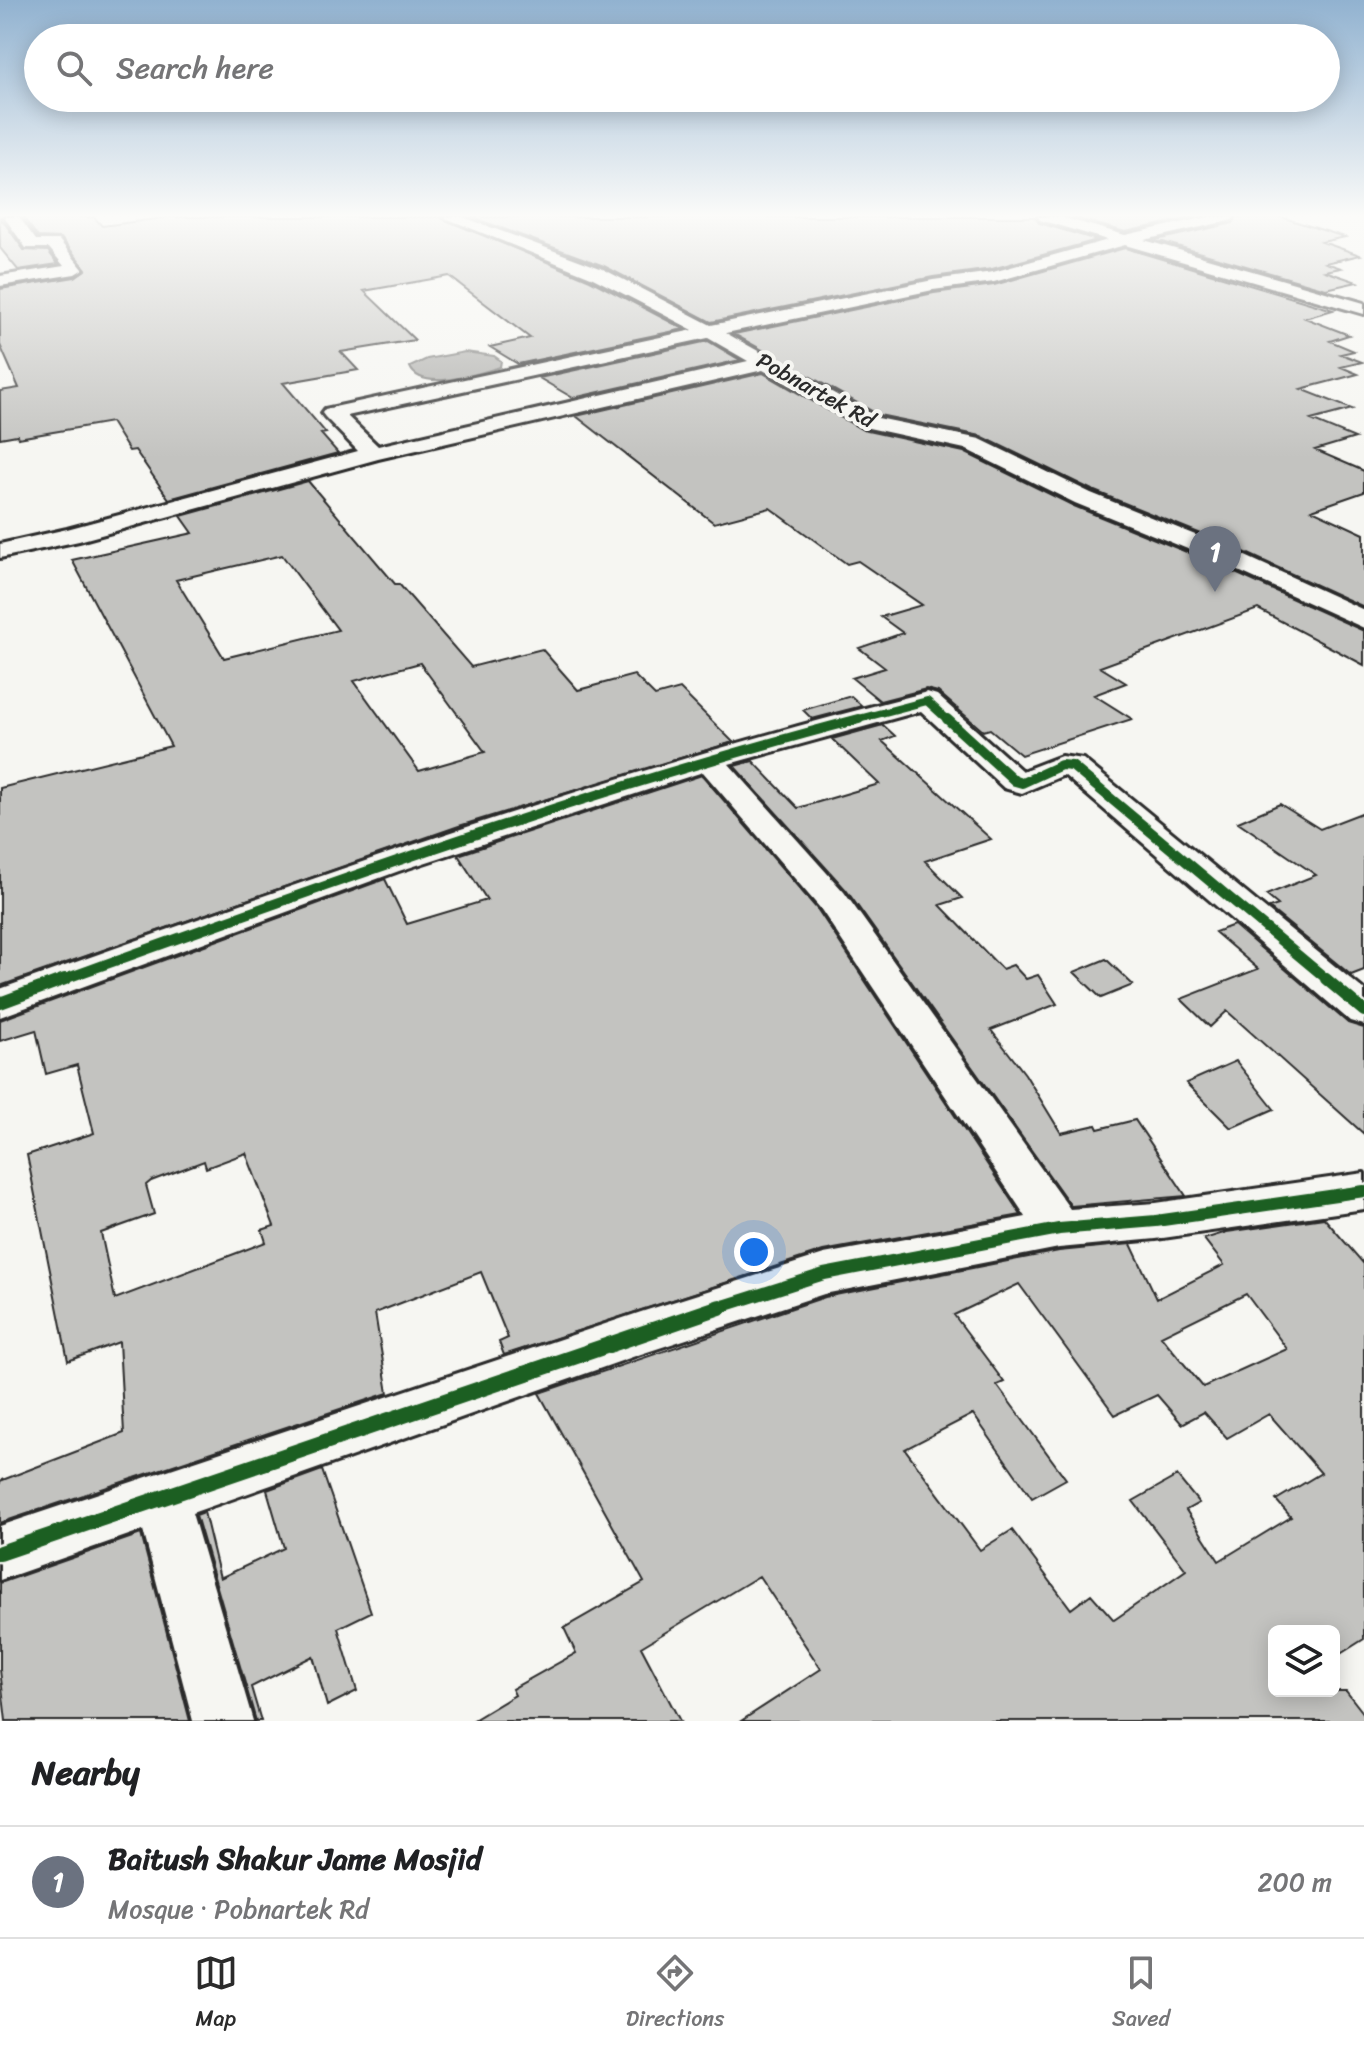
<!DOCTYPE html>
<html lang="en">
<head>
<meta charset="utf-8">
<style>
  :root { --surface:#fff; --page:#f2f2f2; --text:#202124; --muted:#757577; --line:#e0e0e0; --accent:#2b2b2b }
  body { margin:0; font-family:Sriracha,sans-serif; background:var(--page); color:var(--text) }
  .controls { position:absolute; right:24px; bottom:24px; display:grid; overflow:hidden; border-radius:12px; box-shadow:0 4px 20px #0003 }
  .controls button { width:72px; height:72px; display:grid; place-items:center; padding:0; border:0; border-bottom:2px solid var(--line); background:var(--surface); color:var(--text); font:40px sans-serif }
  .you { position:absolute; left:754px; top:1252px; width:28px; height:28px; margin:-20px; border:6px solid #fff; border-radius:50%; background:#1a73e8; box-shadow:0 0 0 12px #1a73e833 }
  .badge { display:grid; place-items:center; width:52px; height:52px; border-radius:50%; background:var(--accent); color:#fff; font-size:26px; font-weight:700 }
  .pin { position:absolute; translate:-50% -66px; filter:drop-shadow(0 2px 4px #0008) }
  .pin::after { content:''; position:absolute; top:42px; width:28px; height:24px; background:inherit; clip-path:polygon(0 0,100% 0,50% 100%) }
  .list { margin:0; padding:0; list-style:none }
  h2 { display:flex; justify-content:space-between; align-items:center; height:104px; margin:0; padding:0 32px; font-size:34px }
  h2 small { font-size:26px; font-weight:400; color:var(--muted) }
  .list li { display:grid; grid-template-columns:52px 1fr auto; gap:24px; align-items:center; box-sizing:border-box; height:112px; padding:0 32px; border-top:2px solid var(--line) }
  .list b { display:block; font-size:30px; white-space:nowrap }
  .list p { margin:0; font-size:26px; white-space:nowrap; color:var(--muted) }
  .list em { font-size:26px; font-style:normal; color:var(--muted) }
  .icon { flex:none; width:44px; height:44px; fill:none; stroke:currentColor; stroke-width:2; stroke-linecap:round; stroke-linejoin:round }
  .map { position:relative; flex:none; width:1364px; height:1721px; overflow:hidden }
  .search { position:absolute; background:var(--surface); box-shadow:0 4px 20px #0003; left:24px; right:24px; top:24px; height:88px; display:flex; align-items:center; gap:20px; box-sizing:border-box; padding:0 28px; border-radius:44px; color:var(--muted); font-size:30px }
  .sheet { height:216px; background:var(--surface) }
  nav { display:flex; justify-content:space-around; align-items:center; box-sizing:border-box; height:112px; border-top:2px solid var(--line); background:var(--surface); font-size:22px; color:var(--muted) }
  nav a { display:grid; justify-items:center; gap:4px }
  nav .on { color:var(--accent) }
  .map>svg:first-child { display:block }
  .water { fill:#aeaeab; stroke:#7a7a78; stroke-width:2 }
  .building { fill:#c3c3c0; stroke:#2b2b2b; stroke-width:2; fill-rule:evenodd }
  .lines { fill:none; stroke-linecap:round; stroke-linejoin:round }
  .street-casing { stroke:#2b2b2b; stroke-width:6 }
  .street { fill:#f6f6f2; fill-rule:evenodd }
  .cycleway-far3-casing { stroke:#f6f6f2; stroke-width:12 }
  .cycleway-far2-casing { stroke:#f6f6f2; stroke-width:15 }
  .cycleway-far1-casing { stroke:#f6f6f2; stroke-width:17 }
  .cycleway-casing { stroke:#f6f6f2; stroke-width:21 }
  .cycleway-far3 { stroke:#1b5e20; stroke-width:8 }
  .cycleway-far2 { stroke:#1b5e20; stroke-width:10 }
  .cycleway-far1 { stroke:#1b5e20; stroke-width:12 }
  .cycleway { stroke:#1b5e20; stroke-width:16 }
  .labels { text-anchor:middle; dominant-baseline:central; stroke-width:8; stroke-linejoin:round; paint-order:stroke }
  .far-street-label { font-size:22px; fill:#2b2b2b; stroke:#f6f6f2 }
</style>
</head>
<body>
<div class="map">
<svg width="1364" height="1721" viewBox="0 0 1364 1721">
  <rect width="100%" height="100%" fill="#f6f6f2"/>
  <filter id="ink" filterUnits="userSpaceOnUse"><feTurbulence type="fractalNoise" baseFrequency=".0125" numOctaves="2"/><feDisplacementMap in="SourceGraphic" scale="16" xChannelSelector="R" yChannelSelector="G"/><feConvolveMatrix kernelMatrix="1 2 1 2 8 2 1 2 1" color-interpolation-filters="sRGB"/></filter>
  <g filter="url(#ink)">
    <path class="water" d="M465 352 494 356 501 361 500 367C480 373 421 393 410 367L427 359Z"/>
    <path class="building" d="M0 217 24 250 48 251 58 264 18 270 0 248Z
      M23 217H94L102 226 171 217H440L590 280 684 329 518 364 490 347 530 338 449 276 364 291 415 340 341 352 358 370 283 383 326 433 321 434 338 453 169 499 135 450 129 451 111 422 18 438 17 435 0 438V391L19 388 0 345V289L75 277 86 269 61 238 38 237Z
      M471 217H1035L1039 223 1097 240 992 269 933 277 711 322 604 266Z
      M1072 217H1195L1125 232Z
      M1237 217H1281L1345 237 1322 242 1360 255 1326 263 1341 268 1325 271 1357 282 1326 289 1156 240 1233 223Z
      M1125 248 1333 310 1305 318 1349 335 1330 341 1354 351 1341 354 1362 362 1341 367 1358 374 1301 389 1352 409 1311 420 1355 438 1315 450 1364 471V492L1312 510 1364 534V607L1231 546 1092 490 981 436 879 415 734 334 934 293 994 285Z
      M708 341 740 360 573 398 539 378Z
      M763 373 863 430 964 452 1074 506 1211 562 1364 631V665L1258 609 1100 667 1126 683 1094 695 1132 719 1021 755 990 729 983 731 938 692 926 689 880 701 852 678 885 668 859 648 903 633 881 617 922 605 858 561 847 564 770 508 714 523 576 416Z
      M308 481 395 584H399L471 667 542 649 578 690 634 675 655 696 680 689 733 742 459 826 0 986V788L171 746 72 560 193 533 181 516ZM282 555 338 630 224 658 176 580ZM420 663 485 752 419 771 354 681Z
      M851 696 862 706 812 719 803 710Z
      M883 725 895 736 882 741 991 839 925 861 962 898 940 905 1002 969 1013 965 1026 979 1038 975 1057 1004 991 1030 1025 1074 1061 1133 1096 1125 1098 1129 1135 1120 1186 1196 1071 1206 846 890 734 766 753 761 798 808 879 784 832 739Z
      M702 775 818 910 1021 1215 823 1251 504 1355 499 1342 508 1338 481 1272 375 1313 388 1393 0 1523V1481L124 1433 119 1342 68 1361 27 1155 94 1133 77 1065 46 1074 36 1030 0 1041V1020L385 879 407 924 487 900 458 855ZM246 1153 274 1226 262 1230 266 1242 115 1299 101 1233 154 1214 146 1185 151 1181 204 1161 206 1168Z
      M1280 804 1320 829 1364 812V970L1351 975 1269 908 1278 905 1266 895 1316 875 1238 822Z
      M1234 925 1348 1023 1364 1028V1134L1227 1011 1210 1027 1181 999 1258 969 1215 932Z
      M1106 959 1133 985 1101 998 1074 972Z
      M1236 1061 1274 1109 1231 1128 1186 1083Z
      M1324 1218 1364 1264V1639L1334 1658V1631H1274V1691H1346L1364 1714V1721H741L821 1669 759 1576 641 1647 680 1721H472L515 1695 512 1689 576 1653 564 1628 644 1582 539 1393 825 1297 1059 1251 1131 1244 1157 1299 1224 1265 1204 1239 1227 1232ZM1019 1284 1115 1415 1157 1395 1182 1424 1204 1412 1227 1438 1269 1414 1321 1473 1276 1500 1291 1517 1219 1561 1186 1510 1199 1503 1177 1476 1133 1501 1186 1570 1114 1620 1091 1594 1071 1609 1012 1530 980 1550 905 1449 973 1414 1032 1498 1066 1479 997 1385 1004 1382 954 1315ZM1246 1294 1287 1349 1203 1387 1161 1336Z
      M322 1470 371 1612 338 1628 357 1691 327 1706 313 1656 251 1687 261 1721H256L196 1515 204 1512 220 1578 284 1548 267 1490Z
      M141 1534 190 1721H6L0 1670V1583Z"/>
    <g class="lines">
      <g class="street-casing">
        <path id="street" d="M4 217H19L36 240H59L83 269 75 274 0 286V276L64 266 49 248H26Z
          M443 217H463L603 269 711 325 933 280 993 272 1108 240 1040 220 1038 217H1061L1125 235 1208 217H1234L1232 220 1144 240 1364 303V314L1125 245 994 282 933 290 726 333 878 418 980 439 1091 493 1230 549 1364 610V628L1212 559 1075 503 965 449 864 427 763 370 378 459 79 541 0 558V544L67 529 358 451 325 417 322 413 325 409 693 330 591 277ZM708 338 748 361 378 446 347 416Z
          M927 692 937 695 1022 771 1061 756 1083 759 1364 990V1025L1350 1021 1064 775 1022 793 1004 788 921 711 729 764 844 892 1070 1209 1156 1203 1364 1173V1209L1156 1239 1059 1248 824 1294 641 1354 192 1513 253 1721H193L143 1530 0 1580V1526L641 1312 824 1254 1026 1217 820 908 703 772 399 871 0 1017V989C306 880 612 771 927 692Z"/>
      </g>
      <use href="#street" class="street"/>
      <g class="cycleway-far3-casing">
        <path id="cycleway-far3" d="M851 721 927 701 949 721"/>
      </g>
      <g class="cycleway-far2-casing">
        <path id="cycleway-far2" d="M947 719 1015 781 1022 783 1061 765 1072 766 1329 981
          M59 981C323 886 587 790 859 719"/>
      </g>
      <g class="cycleway-far1-casing">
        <path id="cycleway-far1" d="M1326 979 1364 1011
          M0 1003 65 979
          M714 1309 824 1274 1059 1229 1156 1221 1364 1191"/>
      </g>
      <g class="cycleway-casing">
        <path id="cycleway" d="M0 1553 720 1307"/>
      </g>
      <use href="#cycleway-far3" class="cycleway-far3"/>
      <use href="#cycleway-far2" class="cycleway-far2"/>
      <use href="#cycleway-far1" class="cycleway-far1"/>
      <use href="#cycleway" class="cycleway"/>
    </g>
  </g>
  <linearGradient id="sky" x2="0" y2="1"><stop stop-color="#91b2d0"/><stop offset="0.47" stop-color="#fbfbf9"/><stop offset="1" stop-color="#fbfbf9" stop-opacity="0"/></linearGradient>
  <rect width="1364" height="458" fill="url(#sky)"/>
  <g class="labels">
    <g class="far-street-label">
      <text transform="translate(816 390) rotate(29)">Pobnartek Rd</text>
    </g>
  </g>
</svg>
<div class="controls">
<button><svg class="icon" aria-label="layers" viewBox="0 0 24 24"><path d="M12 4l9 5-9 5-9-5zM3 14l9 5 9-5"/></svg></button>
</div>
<div class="you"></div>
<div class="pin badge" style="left:1215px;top:592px;background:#6b7280">1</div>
<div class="search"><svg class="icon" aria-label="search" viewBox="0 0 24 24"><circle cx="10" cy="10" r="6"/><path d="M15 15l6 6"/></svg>Search here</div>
</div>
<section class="sheet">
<h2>Nearby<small></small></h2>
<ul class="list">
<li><span class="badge" style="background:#6b7280">1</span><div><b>Baitush Shakur Jame Mosjid</b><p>Mosque · Pobnartek Rd</p></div><em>200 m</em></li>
</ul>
</section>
<nav>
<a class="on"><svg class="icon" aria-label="map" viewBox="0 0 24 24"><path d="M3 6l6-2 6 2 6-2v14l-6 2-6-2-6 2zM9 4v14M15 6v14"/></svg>Map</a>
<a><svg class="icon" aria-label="directions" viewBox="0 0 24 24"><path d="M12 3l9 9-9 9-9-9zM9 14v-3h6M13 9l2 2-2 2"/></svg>Directions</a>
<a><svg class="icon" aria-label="saved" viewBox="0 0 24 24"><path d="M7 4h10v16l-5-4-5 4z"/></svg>Saved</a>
</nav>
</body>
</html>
